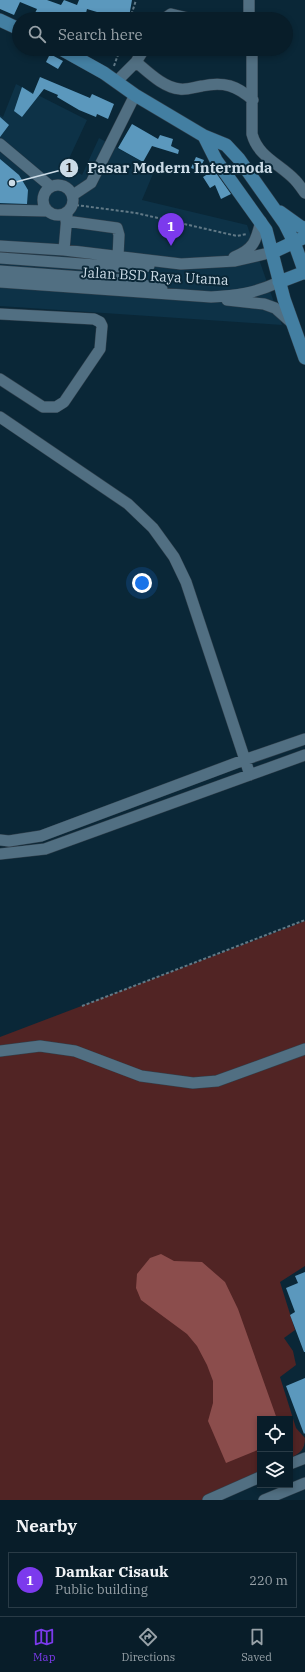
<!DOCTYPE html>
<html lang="en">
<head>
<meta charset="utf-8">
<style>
  :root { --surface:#081d29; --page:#162a35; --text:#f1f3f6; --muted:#98a2a8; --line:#293b46; --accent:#7c3aed }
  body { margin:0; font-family:"IBM Plex Serif",serif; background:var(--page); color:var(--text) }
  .controls { position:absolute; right:12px; bottom:12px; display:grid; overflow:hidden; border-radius:0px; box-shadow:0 2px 6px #0003 }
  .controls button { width:36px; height:36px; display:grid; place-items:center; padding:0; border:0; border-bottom:1px solid var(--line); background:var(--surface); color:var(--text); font:20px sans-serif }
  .you { position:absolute; left:142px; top:583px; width:14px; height:14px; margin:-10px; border:3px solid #fff; border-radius:50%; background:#1a73e8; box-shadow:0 0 0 6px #1a73e833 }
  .badge { display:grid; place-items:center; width:26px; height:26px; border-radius:50%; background:var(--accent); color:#fff; font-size:13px; font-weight:700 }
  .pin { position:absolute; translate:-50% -33px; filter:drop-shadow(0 1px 2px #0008) }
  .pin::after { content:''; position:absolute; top:21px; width:14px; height:12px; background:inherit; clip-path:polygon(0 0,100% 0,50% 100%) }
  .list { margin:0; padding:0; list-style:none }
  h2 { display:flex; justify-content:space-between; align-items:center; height:52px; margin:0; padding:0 16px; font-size:17px }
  h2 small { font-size:13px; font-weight:400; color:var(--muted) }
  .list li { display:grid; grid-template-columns:26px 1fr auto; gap:12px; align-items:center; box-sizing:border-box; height:56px; margin:0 8px 8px; padding:0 8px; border:1px solid var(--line); border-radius:0px }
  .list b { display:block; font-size:15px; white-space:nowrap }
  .list p { margin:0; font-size:13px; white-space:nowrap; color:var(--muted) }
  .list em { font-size:13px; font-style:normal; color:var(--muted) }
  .icon { flex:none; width:22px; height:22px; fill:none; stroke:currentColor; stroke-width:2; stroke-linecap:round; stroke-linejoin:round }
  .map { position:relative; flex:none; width:305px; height:1500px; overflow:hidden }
  .search { position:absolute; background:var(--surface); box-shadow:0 2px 6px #0003; left:12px; right:12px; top:12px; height:44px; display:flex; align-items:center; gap:10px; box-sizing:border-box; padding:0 14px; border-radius:22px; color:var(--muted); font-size:15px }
  .sheet { height:116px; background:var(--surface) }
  nav { display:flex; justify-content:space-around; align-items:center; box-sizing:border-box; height:56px; border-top:1px solid var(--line); background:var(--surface); font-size:11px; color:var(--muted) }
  nav a { display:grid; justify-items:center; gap:2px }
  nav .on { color:var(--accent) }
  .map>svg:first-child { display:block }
  .built { fill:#0d3247 }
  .green { fill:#512424 }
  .water { fill:#8b4d4c }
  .building { fill:#5b98bd }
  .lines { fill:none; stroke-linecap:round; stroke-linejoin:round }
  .minor-casing { stroke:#31404c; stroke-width:12 }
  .major-casing { stroke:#31404c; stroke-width:14 }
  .path { stroke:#617986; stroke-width:2; stroke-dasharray:3 2; stroke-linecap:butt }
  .minor { stroke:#516f82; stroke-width:11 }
  .major { stroke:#437fa2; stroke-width:13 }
  .labels { text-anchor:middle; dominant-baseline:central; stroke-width:4; stroke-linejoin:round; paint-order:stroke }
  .street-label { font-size:14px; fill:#ccdce7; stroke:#0a2737 }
  .leader { fill:none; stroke:#ccdce7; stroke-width:1.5 }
  .callout-dot { fill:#ccdce7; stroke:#0a2737; stroke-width:1.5 }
  .mark-label { font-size:12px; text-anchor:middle; font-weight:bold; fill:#111 }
  .callout-label { font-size:15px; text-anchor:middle; font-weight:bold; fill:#ccdce7; stroke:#0a2737; stroke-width:4; stroke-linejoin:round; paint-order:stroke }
</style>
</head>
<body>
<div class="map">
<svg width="305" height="1500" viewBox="0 0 305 1500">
  <rect width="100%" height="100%" fill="#0a2737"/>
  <path class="built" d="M16 84 87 120 66 165 82 175 99 138 155 169 142 200 247 225 282 325 0 306V115L3 117Z"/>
  <path class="green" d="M305 921V1266L280 1282 295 1330 284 1338 293 1351 296 1365 280 1377 296 1428 305 1438C305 1450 300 1453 290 1458V1419H260V1475L210 1500H0V1037Z"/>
  <path class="water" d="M161 1254 174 1261 202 1262 225 1282 238 1309 277 1419H260V1449L226 1463 208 1421 213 1403V1381L207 1365 197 1346 187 1334 141 1300 136 1288 137 1274 150 1258Z"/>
  <path class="building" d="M0 0H47L61 5 64 0 77 5 79 0H132L129 17 121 15 120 19 87 9 85 17 71 12 67 19H50L35 13 37 9 20 2 14 15 0 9Z
    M50 54 63 61 58 69 46 62Z
    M40 77 90 98 92 94 114 104 108 119 97 114 96 117 79 110 57 97 58 95 44 89 22 117 14 111 22 87 33 94Z
    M0 117 9 125 0 137Z
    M132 124 158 139 160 135 173 139 171 146 179 150 178 154 152 146 143 162 118 148Z
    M196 157 204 160 199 171 191 168Z
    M0 159 19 175 28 190 27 204 0 203Z
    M214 170 231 194 221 199 215 185 210 188 203 177Z
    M305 1272V1352H304L290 1315 295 1312 286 1288 298 1283 295 1276Z
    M305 1378V1433L304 1434 286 1386Z"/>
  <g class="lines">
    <g class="minor-casing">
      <path id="minor" d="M164 19 171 14 192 19
        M249 19V0
        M252 49V134C258 157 280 164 295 180 299 184 302 189 305 193
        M136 62 144 49
        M116 82 136 62C148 72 164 88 180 89 187 90 195 87 202 86 224 81 237 86 253 100
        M0 144 50 186
        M43 200a15 15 0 1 1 30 0a15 15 0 1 1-30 0Z
        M73 195 91 183 135 95
        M0 210 48 211
        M66 221 117 228 119 235 118 257
        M0 246 64 250 181 264 235 261 273 252
        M64 250 67 215
        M234 257C254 249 256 241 261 221
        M0 258 123 267 149 266
        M0 271 123 280 162 289
        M0 282 211 297C237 296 255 293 279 282
        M227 300 264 304 275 308 293 324
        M0 314 94 319 100 322 102 326 100 349 64 402 56 407H43L0 379
        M0 417 128 504 153 528 174 557 186 582 250 775
        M0 840 9 841 41 836 244 760 305 739
        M0 854 45 849 305 755
        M0 1051 40 1046 75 1051 141 1076 193 1083 217 1081 305 1049
        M290 1464 305 1458
        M208 1500 260 1477
        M264 1500 305 1483"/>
    </g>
    <g class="major-casing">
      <path id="major" d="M0 20 19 29
        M61 49 104 73 135 95 204 136 226 145 239 159 285 224 294 242 305 273
        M204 136 216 160 266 230 284 299 305 358
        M280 212 301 227 305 228
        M273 252 305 237
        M279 282 305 272"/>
    </g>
    <path class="path" d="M130 19 136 0
      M114 66 120 49
      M76 205 136 213 237 236 247 234
      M82 1006 305 920"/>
    <use href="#minor" class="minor"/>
    <use href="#major" class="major"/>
  </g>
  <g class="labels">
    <g class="street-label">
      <text transform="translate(155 276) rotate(3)">Jalan BSD Raya Utama</text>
    </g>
  </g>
  <path class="leader" d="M12 183L69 168"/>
  <g class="callout-dot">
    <circle cx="12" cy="183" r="4"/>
    <circle cx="69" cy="168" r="10"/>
  </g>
  <g class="mark-label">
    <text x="69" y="172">1</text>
  </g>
  <g class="callout-label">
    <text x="180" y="173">Pasar Modern Intermoda</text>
  </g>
</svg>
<div class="controls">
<button><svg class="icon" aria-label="locate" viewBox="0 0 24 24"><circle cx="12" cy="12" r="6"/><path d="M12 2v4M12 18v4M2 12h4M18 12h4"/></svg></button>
<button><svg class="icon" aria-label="layers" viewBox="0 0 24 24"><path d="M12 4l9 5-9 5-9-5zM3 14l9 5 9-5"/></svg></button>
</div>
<div class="you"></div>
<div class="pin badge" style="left:171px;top:246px">1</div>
<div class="search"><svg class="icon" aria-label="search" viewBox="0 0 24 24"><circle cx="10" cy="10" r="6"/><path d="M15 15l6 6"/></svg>Search here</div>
</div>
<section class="sheet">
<h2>Nearby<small></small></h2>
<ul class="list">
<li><span class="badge">1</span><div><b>Damkar Cisauk</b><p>Public building</p></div><em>220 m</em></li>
</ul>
</section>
<nav>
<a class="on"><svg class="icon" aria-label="map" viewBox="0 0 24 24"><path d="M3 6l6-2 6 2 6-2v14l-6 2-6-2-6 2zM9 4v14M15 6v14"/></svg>Map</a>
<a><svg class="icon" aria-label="directions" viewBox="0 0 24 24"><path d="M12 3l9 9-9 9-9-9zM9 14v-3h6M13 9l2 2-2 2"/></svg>Directions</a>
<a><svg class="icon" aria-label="saved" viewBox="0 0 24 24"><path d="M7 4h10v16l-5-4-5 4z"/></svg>Saved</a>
</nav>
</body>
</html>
